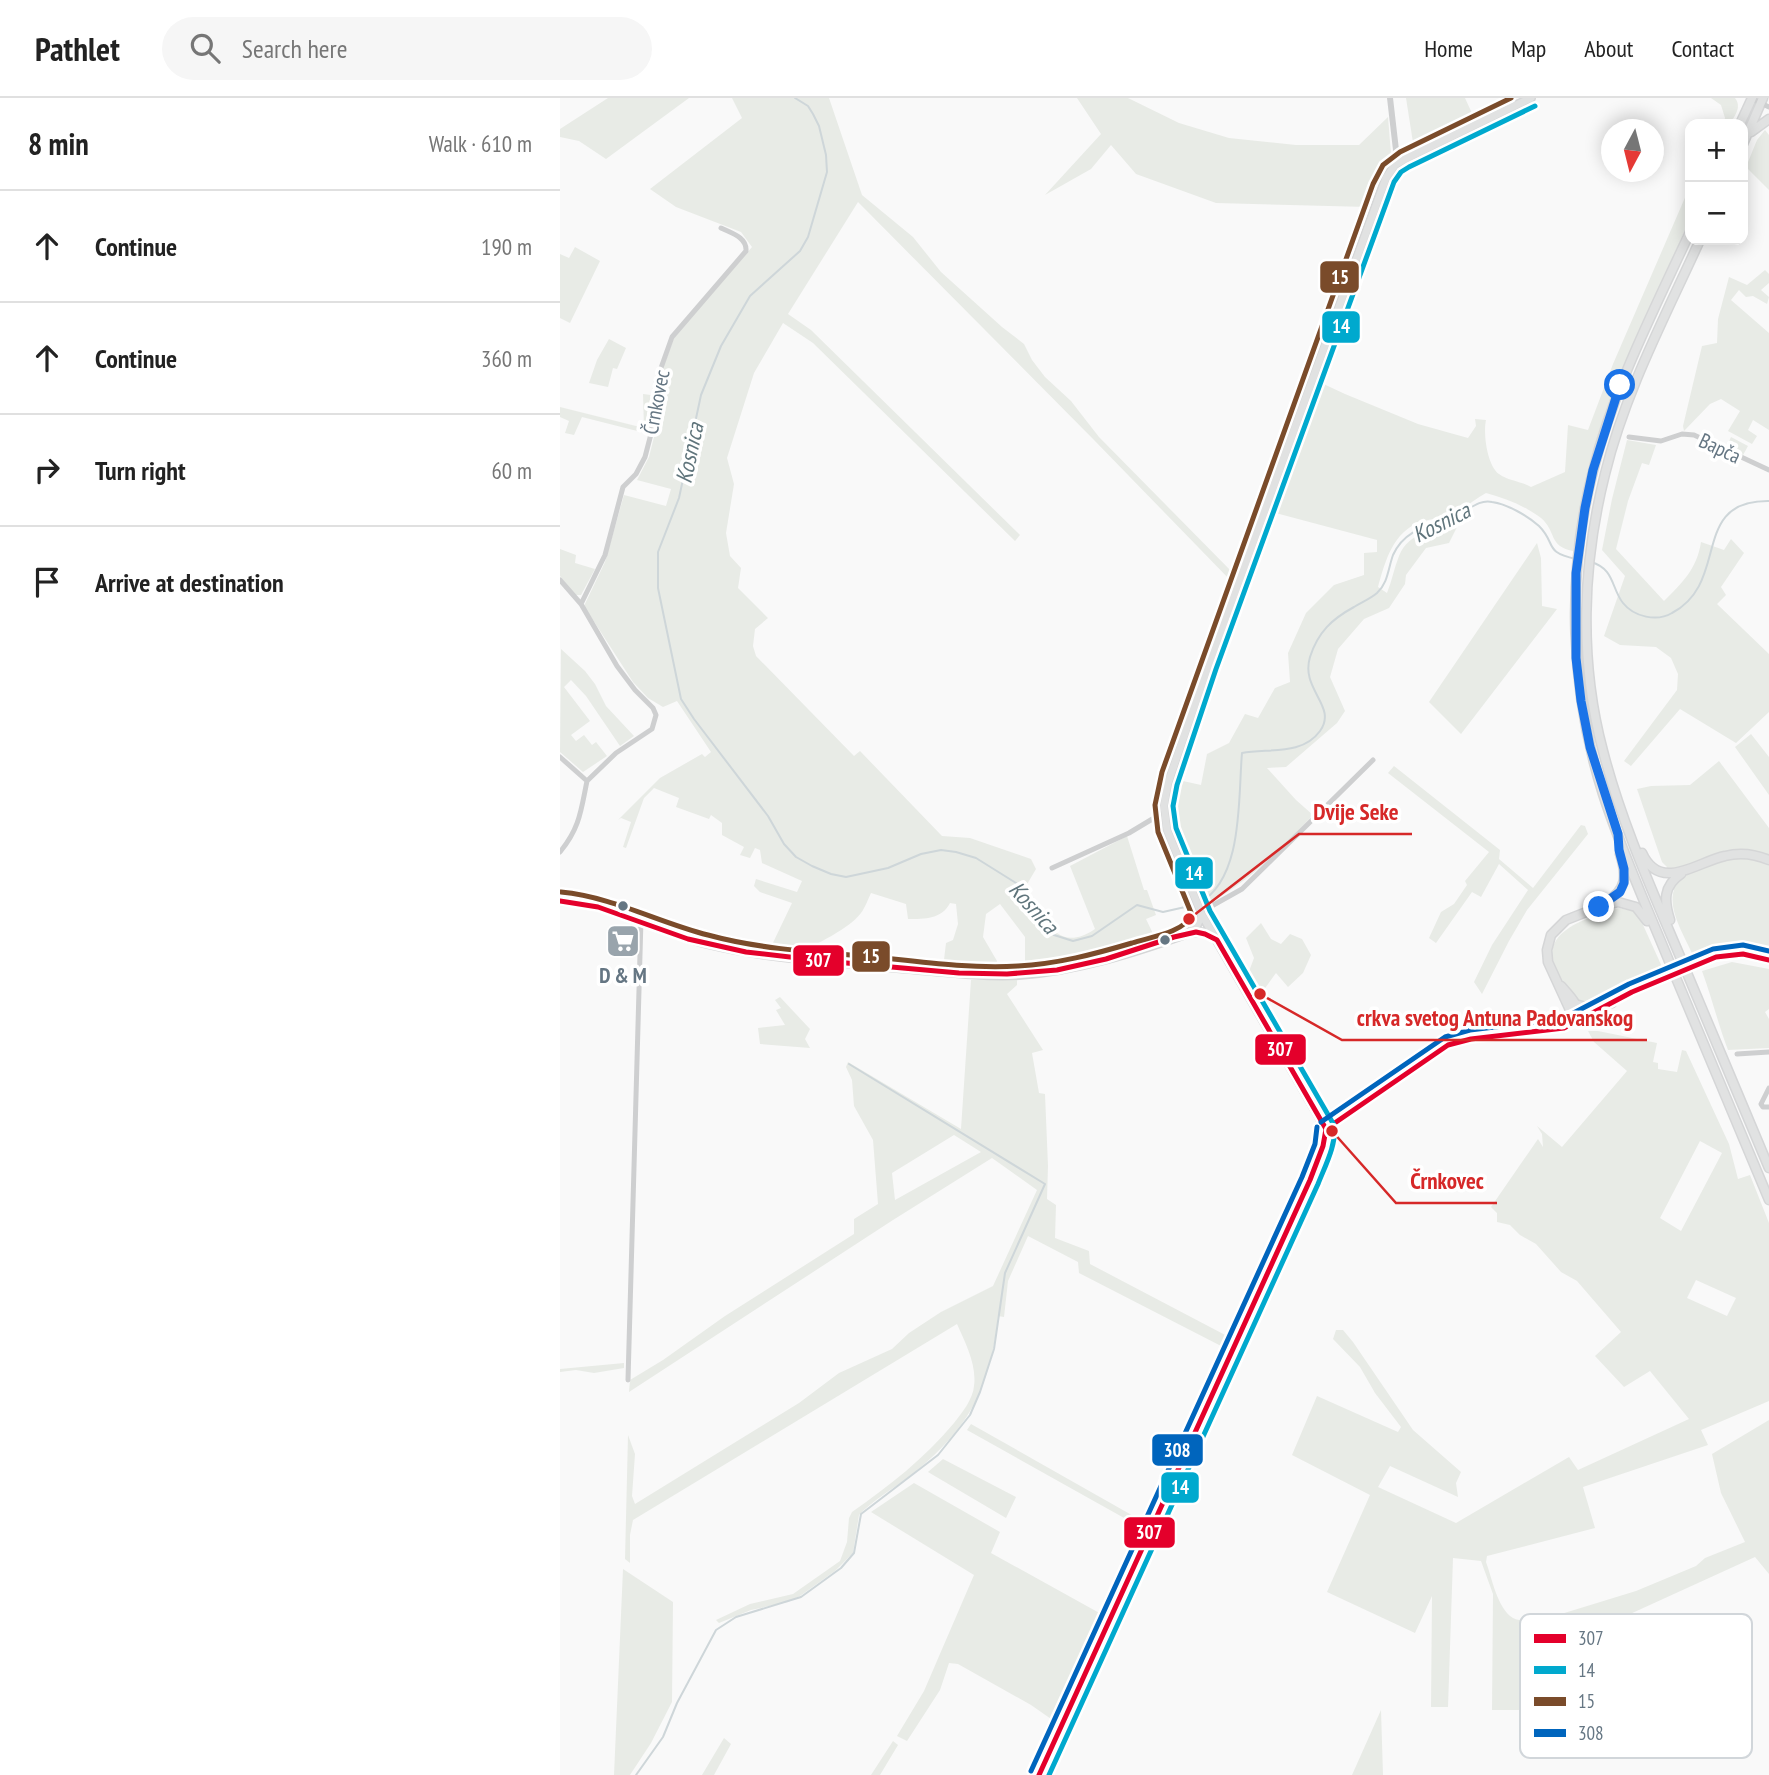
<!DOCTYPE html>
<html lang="en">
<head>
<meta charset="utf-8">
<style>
  :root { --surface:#fff; --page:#f6f6f6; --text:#222; --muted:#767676; --line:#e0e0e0 }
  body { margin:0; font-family:"PT Sans Narrow",sans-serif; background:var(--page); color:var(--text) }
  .controls { position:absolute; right:21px; top:21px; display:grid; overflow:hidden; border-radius:14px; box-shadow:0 4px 18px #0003 }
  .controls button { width:63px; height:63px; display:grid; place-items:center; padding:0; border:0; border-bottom:2px solid var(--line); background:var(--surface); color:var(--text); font:35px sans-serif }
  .compass { position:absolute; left:1041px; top:21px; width:63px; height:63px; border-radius:50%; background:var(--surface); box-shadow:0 4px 18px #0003; rotate:187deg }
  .stop { position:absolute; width:21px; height:21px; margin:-16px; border:5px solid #1a73e8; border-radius:50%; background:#fff }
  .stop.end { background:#1a73e8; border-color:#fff; box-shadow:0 2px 7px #0008 }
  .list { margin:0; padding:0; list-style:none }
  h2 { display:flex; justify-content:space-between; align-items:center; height:91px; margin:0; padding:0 28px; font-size:30px }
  h2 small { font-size:23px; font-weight:400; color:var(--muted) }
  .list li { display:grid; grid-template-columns:46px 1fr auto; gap:21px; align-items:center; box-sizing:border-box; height:112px; padding:0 28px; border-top:2px solid var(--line) }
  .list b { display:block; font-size:26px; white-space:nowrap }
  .list em { font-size:23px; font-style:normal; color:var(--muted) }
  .icon { flex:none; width:38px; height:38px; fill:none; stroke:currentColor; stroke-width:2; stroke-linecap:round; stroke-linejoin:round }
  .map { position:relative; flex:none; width:1209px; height:1677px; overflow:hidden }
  header { display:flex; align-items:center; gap:42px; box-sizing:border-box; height:98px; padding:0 35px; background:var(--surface); border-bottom:2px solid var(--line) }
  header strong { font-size:33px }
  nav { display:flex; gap:38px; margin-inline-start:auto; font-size:24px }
  .search { width:490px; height:63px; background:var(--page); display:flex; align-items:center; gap:18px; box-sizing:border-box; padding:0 24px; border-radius:38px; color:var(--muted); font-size:26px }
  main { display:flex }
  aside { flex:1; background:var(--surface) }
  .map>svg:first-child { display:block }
  .green { fill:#e8ebe6; fill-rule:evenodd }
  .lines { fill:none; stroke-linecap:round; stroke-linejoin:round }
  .stream { stroke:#ced6d9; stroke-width:2 }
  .secondary-casing { stroke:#d5d6d7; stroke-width:10 }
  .primary-casing { stroke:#d5d6d7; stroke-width:11 }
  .minor { stroke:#cecfd0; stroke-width:5 }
  .tertiary { stroke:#cecfd0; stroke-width:6 }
  .secondary { stroke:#e1e2e2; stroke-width:7 }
  .primary { stroke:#e1e2e2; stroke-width:8 }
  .tertiary-bridge { stroke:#cecfd0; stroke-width:6 }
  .bus-1-casing { stroke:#fff; stroke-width:10 }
  .bus-2-casing { stroke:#fff; stroke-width:10 }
  .bus-3-casing { stroke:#fff; stroke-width:10 }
  .bus-4-casing { stroke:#fff; stroke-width:10 }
  .bus-1 { stroke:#e4002b; stroke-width:5 }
  .bus-2 { stroke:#00a9ce; stroke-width:5 }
  .bus-3 { stroke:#7a4b2a; stroke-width:5 }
  .bus-4 { stroke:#0065bd; stroke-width:5 }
  .route { stroke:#1a73e8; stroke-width:9 }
  .bus-dot { fill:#657683; stroke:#fff; stroke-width:2.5 }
  .labels { text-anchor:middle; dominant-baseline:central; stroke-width:7; stroke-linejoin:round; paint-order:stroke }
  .street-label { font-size:21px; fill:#657683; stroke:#fff }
  .poi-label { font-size:21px; font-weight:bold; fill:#657683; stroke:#fff }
  .water-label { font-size:23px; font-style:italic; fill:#60757c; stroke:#fff }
  .key { fill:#fff; stroke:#d1d6da; stroke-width:2 }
  .key-label { font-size:19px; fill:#657683 }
  .leader { fill:none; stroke:#d62828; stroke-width:2.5 }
  .callout-dot { fill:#d62828; stroke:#fff; stroke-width:2.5 }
  .callout-label { font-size:23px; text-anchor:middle; font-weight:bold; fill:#d62828; stroke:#fff; stroke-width:7; stroke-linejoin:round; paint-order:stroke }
  .line-badge { stroke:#fff; stroke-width:2.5 }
  .badge-label { font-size:19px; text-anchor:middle; font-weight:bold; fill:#fff }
</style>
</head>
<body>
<header>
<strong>Pathlet</strong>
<div class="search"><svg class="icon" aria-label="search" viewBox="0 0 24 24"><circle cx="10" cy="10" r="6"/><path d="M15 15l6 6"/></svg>Search here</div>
<nav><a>Home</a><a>Map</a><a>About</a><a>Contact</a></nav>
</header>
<main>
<aside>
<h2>8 min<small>Walk · 610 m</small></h2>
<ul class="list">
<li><svg class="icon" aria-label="ahead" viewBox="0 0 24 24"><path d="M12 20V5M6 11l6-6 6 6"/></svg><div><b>Continue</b></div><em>190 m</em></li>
<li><svg class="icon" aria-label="ahead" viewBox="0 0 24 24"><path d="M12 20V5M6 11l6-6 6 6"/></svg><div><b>Continue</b></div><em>360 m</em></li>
<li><svg class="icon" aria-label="right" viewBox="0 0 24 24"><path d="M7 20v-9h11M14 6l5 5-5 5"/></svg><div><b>Turn right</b></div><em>60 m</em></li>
<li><svg class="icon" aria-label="arrive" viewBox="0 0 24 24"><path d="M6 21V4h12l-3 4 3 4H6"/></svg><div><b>Arrive at destination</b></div></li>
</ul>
</aside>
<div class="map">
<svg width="1209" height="1677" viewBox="0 0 1209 1677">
  <rect width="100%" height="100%" fill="#f9f9f9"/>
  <path class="green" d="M48 0H129L46 61 19 43 0 39V31Z
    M172 0H269L302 97 353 139 381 174 442 229 464 246 472 262 485 279 511 303 539 339 676 478 673 485 534 342 298 104 228 216 251 232 460 437 455 443 253 245 223 225 194 275 167 360 174 386 166 435 170 458 181 470 178 490 208 520 195 531 193 548 196 558 294 658 300 653 382 738 410 740 471 761 476 771 466 788C483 817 495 858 535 831L510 768 567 738 584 792H587L596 817 586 821 597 844 506 868 465 874V839L440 806 426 816 423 839 437 863 436 875 383 870 386 845 393 842 398 826 396 806 390 805C382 821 365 821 348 821L346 806 311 795C308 801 305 810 301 815 287 833 257 844 239 857L210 851 232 805 200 794 194 788 196 781 237 794 242 783 202 765 200 752 195 750 190 760 180 757 184 749 162 737V725L151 717 149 721 116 709 119 700 94 690 84 700 66 750 63 749 71 724 61 720 58 722 100 680 142 656 145 659 151 654 117 603 103 609 88 600 73 584 24 508 45 464 64 397 106 408 111 391 77 382 89 359 94 339 98 284 115 237 192 149 181 134 116 109 90 91 182 20Z
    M517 0H568L619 25 669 40 736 47H799L828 19 831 56 808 109 656 105 576 76 551 47 531 71 485 97 541 36Z
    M846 0H905L916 24 854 51Z
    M1151 0H1175C1182 9 1175 17 1170 26H1163L1165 20 1161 7Z
    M1205 32 1209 37V92L1186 69 1197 42Z
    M1130 88V121L1056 286 1041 327 1028 370 1013 453C988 448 997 434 981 420 965 408 945 400 926 395 914 401 905 411 893 416 884 421 872 420 861 424 833 433 825 464 818 489L827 495C832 483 834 470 839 458 849 433 878 430 900 423L889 445 866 450 846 477 845 486 829 510 804 521 778 551 770 579 785 613 777 625 726 669 707 670 736 702 753 717C721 751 688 785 647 806 629 768 597 723 614 681L641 687 647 656 669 645 685 616 698 620 715 590 730 584 728 555 746 515 774 487 804 477V455L817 454V442L708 413 755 282 785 296 858 326 908 340 916 328 915 321 926 322C923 335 927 367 939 376 948 383 961 383 971 389L1005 374 1008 327 1028 332 1053 266Z
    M15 149 40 163 10 225 0 220V156L9 160Z
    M1205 172 1209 176V185L1201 192 1209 199 1207 206 1193 198 1186 199 1179 192 1171 202 1209 235V332L1193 322 1188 332 1197 338 1192 346 1168 333 1180 313 1161 301 1150 306 1124 333 1123 328 1142 248 1157 245 1158 221 1169 179 1187 187Z
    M49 241 66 250 57 271 53 270 48 289 29 285 37 262Z
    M83 296 91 297 89 336 22 319 14 337 5 335 9 323 0 319V309L84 330Z
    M1171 339 1188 348 1182 359 1166 350Z
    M1067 342 1096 347 1089 367 1082 365 1068 403 1056 451 1104 503C1122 485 1137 471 1141 444L1164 452 1171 441 1184 455 1161 489 1166 497 1157 506 1209 556V614L1176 645 1120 611 1071 668 1064 663 1117 592 1118 576 1111 560 1096 549 1060 547 1044 538 1065 478 1042 452 1052 401Z
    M977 445 981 460 982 508 997 511 901 636 869 604Z
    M0 451 16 457 15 465 35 471 21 497H15L0 478Z
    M1 551 25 573 35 586 46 608 74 638 60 648 26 598 11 582 4 589 30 623 11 637 16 643 24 637 32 647 36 644 47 658 23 674 0 654Z
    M1191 636 1209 659V697L1175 649Z
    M1159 663 1209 730V757C1167 744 1145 766 1106 773L1107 769 1102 764 1077 691 1091 688 1130 687Z
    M834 668 940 752 939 761 973 790 1021 727 1025 728 1028 736 967 812 949 843 922 896 914 884 932 847 968 792 939 766 921 799 912 794 876 845 869 840 881 814 894 806 907 787 905 783 929 754 828 675Z
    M1180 759 1191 760 1209 767V857C1178 848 1164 849 1135 862 1127 842 1107 813 1114 792L1112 787C1131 771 1155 762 1180 759Z
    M1059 810 1073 813 1079 818 1103 871C1084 880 1045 907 1025 906 1016 905 1010 895 1005 888 983 857 989 837 1024 822 1036 817 1047 812 1059 810Z
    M701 825 711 841 721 846 730 836 742 841 751 857 743 875 728 889 716 875 703 893 688 876 694 860 686 840Z
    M1172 864 1209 871V911L1205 914 1209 921V950L1168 952C1158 926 1152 900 1142 873Z
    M411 882H457V887L447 896 483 952 472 955 479 995 485 996 488 1068 487 1101 496 1107 495 1140 529 1153 530 1166 669 1239 663 1249 519 1175 518 1164 468 1138 448 1183 444 1219 438 1218C430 1292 408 1332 350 1378 333 1391 313 1402 299 1417L293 1455 275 1473 240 1498 228 1504 191 1512 159 1525 156 1522 190 1506 233 1496 280 1463 287 1444 289 1420 292 1414C330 1387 364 1361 394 1325 402 1315 413 1301 414 1288 417 1267 405 1244 397 1226L73 1422 70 1437V1465L65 1461 68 1337 75 1356 72 1398 75 1406 239 1305 279 1275 332 1251 349 1235 381 1214 433 1188 477 1092 432 1060 333 1122 69 1294 70 1282 103 1262 165 1218 294 1136V1121L318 1106 313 1042 294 1008 292 982 286 969 288 964 401 1031ZM394 1037 421 1054 335 1102 332 1075Z
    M220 899 250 931 245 941 250 950 200 946 198 930 225 927 216 912 221 910 215 902Z
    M1028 933H1038L1097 945 1093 964 1098 965V971L1117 974 1122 952 1126 953 1169 1046 1178 1081 1190 1077 1209 1125V1303L1141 1332 1148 1347 1023 1389 1035 1430 927 1458 926 1464C932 1480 937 1510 953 1520 959 1523 968 1523 975 1524L1076 1493 1136 1468 1145 1460 1185 1444 1161 1395 1152 1356 1209 1322V1476L1195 1459 1046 1527C1037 1557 1044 1588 1050 1618L1030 1626 1025 1617 1010 1613 1009 1526 982 1530 983 1612H932L933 1496 921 1463 893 1460 888 1609H871L872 1498 855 1535 767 1494 810 1397 732 1357 757 1298 838 1334 841 1329 815 1295 800 1269 773 1241 776 1232H783L793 1244 853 1332 901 1374 896 1385 898 1399 830 1368 818 1389 896 1425 1009 1359 1018 1372 1129 1321 1090 1273 1064 1289 1035 1258 1061 1234 1017 1183 1001 1174 976 1146 960 1137 950 1127 937 1124V1115L931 1109 978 1041 983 1049 982 1036 977 1028 1002 1049 1067 973 1034 944ZM1140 1043 1162 1055 1121 1133 1100 1120ZM1136 1182 1176 1200 1167 1218 1127 1200Z
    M64 1265V1270L34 1275 16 1272 0 1274V1271Z
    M411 1326 584 1424 582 1430 407 1332Z
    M383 1361 456 1399 446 1420 368 1374Z
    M354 1385 440 1434 431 1455 543 1517 494 1623 471 1607 398 1566 389 1565 380 1592 347 1643 337 1638 364 1593 414 1477 311 1414Z
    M63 1471 113 1504 112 1604 91 1645 70 1677H54Z
    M821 1612 823 1677H792Z
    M164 1640 171 1646 154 1677H142Z
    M333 1643 338 1647 320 1677H311Z"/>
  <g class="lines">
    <path class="stream" d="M235 0 248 8 253 16 259 28 266 57 267 74 248 139 240 153 190 198 161 248 141 297 119 400 98 454V490L121 601 134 621 208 718 224 746 236 759 252 768 271 776 286 779 328 770 361 756 381 752 396 754 416 760 456 785 468 799 482 823 494 837 513 843 532 838 577 807 603 814 634 807
      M1031 464C1055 471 1051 490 1063 505 1074 519 1097 524 1112 515 1171 484 1129 402 1209 403
      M639 805C684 781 678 698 682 655 708 650 742 658 760 633 778 608 740 592 750 559 758 534 772 521 794 509 802 504 810 501 817 495 828 485 828 471 833 457 846 428 874 428 898 417 909 412 919 401 932 404 947 406 968 418 979 428 997 446 983 454 1016 461
      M76 1677 103 1639 117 1605 156 1532 176 1519 241 1499 281 1470 294 1455 301 1416 378 1357 410 1317 420 1294 434 1251 445 1175 485 1086 289 966"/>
    <g class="secondary-casing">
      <path id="secondary" d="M0 803C55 805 96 833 147 846 209 861 274 864 337 870 377 873 419 879 459 877 516 873 576 854 629 835L641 834 654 839
        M629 835 637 827 642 817
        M479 1677 750 1082 763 1048 766 1031 642 817 607 732 604 708 608 685 648 568 826 80 835 67 845 61 971 0"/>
    </g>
    <g class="primary-casing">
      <path id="primary" d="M1180 26 1192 0
        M1191 34 1209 21
        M1183 46 1203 0
        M1130 134C1094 212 1054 289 1033 373 1006 479 1010 592 1043 696 1062 755 1088 811 1111 868 1144 946 1176 1024 1209 1102
        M1140 142C1105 219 1065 294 1045 376 1022 467 1019 563 1043 653 1061 723 1091 790 1119 856 1149 927 1179 999 1209 1070
        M1082 755C1100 795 1137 764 1165 758 1180 754 1195 756 1209 762
        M1046 804C1067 792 1067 777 1060 756
        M1110 822C1104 803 1103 788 1121 776
        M1001 888C1010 898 1022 910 1019 924
        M1015 906 1026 909 1052 905
        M1019 924 1010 912 988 864 987 852 991 837 1006 822 1039 809 1058 804 1076 809 1087 823"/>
    </g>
    <path class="minor" d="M1190 0 1209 9
      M1069 339 1101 343 1122 336 1134 337 1209 372
      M0 482 21 506 57 568 75 592 93 610 96 617 92 631 56 655 27 683
      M21 506 45 457 63 389 76 376 85 359 91 336 96 284 112 239 186 153C187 139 171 135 161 130
      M0 659 27 683C21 712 20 730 0 754
      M492 770 569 735 604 714
      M641 814 682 791 813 662
      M1177 956 1209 954
      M1209 990 1201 1006 1203 1009H1209
      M68 1282 81 821"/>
    <path class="tertiary" d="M830 0 836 52 835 67
      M1156 859C1174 854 1191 856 1209 862
      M766 1031 815 999 888 947 911 941 1004 930 1019 924 1072 894 1100 882"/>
    <use href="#secondary" class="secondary"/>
    <use href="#primary" class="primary"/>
    <path class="tertiary-bridge" d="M1100 882 1156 859"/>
    <g class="bus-1-casing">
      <path id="bus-1" d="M0 803 38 809 128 841 186 854 264 863 399 875 447 876 497 872 546 861 614 839 636 834 645 836 657 842 766 1031 763 1048 750 1082 479 1677
        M766 1031 888 947 911 941 1004 930 1072 894 1156 859 1183 856 1209 862"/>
    </g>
    <g class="bus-2-casing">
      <path id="bus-2" d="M489 1677 758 1086C765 1068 777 1046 774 1027L650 813 616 730 613 708 617 687 656 571 834 84 841 74 849 69 975 8"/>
    </g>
    <g class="bus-3-casing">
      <path id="bus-3" d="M1 794C53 799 97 824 148 837 199 851 253 854 305 858 355 863 407 871 458 868 497 866 535 856 572 845 590 839 623 835 632 817L598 734 595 707 602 674 813 86 823 67 840 54 951 0"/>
    </g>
    <g class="bus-4-casing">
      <path id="bus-4" d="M761 1024 885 939 910 932 1002 921 1069 886 1153 851 1183 847 1209 853
        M471 1673 742 1079 755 1046 757 1029"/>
    </g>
    <use href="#bus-1" class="bus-1"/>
    <use href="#bus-2" class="bus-2"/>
    <use href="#bus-3" class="bus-3"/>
    <use href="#bus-4" class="bus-4"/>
  </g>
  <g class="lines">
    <path class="route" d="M1039 809 1060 794 1064 785V771L1059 752 1058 736 1030 649 1021 603 1016 560V475L1025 410 1033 372 1060 287"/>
  </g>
  <defs>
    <g id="supermarket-square" transform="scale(1.75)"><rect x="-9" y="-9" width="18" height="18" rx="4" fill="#99a4ac" stroke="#fff"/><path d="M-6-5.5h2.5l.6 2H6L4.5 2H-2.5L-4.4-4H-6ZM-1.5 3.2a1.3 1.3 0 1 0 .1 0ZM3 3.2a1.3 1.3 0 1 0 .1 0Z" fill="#fff"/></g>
  </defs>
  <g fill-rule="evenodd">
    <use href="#supermarket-square" x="63" y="843"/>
  </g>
  <g class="bus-dot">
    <circle cx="63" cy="808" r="6"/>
    <circle cx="605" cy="842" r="6"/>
  </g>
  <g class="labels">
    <g class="street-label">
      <text transform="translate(96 304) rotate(-79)">Črnkovec</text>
      <text transform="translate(1160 350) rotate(25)">Bapča</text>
    </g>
    <g class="poi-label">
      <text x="63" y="877">D &amp; M</text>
    </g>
    <g class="water-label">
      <text transform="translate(129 355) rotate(-78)">Kosnica</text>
      <text transform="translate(881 424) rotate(-27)">Kosnica</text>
      <text transform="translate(474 809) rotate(48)">Kosnica</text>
    </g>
  </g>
  <rect x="960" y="1516" width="232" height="144" rx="10" class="key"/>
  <rect x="974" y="1536" width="32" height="9" fill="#e4002b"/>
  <rect x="974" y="1568" width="32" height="8" fill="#00a9ce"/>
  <rect x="974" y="1599" width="32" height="9" fill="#7a4b2a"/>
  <rect x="974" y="1631" width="32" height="8" fill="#0065bd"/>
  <g class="key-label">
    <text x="1018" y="1547">307</text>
    <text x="1018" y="1579">14</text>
    <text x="1018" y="1610">15</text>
    <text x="1018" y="1642">308</text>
  </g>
  <path class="leader" d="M629 821L739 736H852M700 896L782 942H1087M772 1033L836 1105H937"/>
  <g class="callout-dot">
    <circle cx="629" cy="821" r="7"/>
    <circle cx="700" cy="896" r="7"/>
    <circle cx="772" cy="1033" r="7"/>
  </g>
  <g class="callout-label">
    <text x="796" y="722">Dvije Seke</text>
    <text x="935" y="928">crkva svetog Antuna Padovanskog</text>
    <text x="887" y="1091">Črnkovec</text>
  </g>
  <g class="line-badge">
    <rect x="759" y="162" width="41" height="34" rx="7" fill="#7a4b2a"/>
    <rect x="761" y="212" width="40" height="34" rx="7" fill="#00a9ce"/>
    <rect x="614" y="758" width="40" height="34" rx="7" fill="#00a9ce"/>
    <rect x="291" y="842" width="40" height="33" rx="7" fill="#7a4b2a"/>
    <rect x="232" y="846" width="53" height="33" rx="7" fill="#e4002b"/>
    <rect x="694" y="935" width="53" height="33" rx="7" fill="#e4002b"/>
    <rect x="591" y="1335" width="53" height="34" rx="7" fill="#0065bd"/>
    <rect x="600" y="1373" width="40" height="33" rx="7" fill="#00a9ce"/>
    <rect x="563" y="1418" width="53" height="33" rx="7" fill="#e4002b"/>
  </g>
  <g class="badge-label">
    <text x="780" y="186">15</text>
    <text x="781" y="235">14</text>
    <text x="634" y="782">14</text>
    <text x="311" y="865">15</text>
    <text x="258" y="869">307</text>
    <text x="720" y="958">307</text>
    <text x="617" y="1359">308</text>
    <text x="620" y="1396">14</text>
    <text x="589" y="1441">307</text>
  </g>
</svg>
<div class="controls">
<button>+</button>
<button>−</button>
</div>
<svg class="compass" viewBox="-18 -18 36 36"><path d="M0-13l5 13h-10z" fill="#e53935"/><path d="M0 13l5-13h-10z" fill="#767676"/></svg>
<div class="stop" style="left:1060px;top:287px"></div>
<div class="stop end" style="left:1039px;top:809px"></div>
</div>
</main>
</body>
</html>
